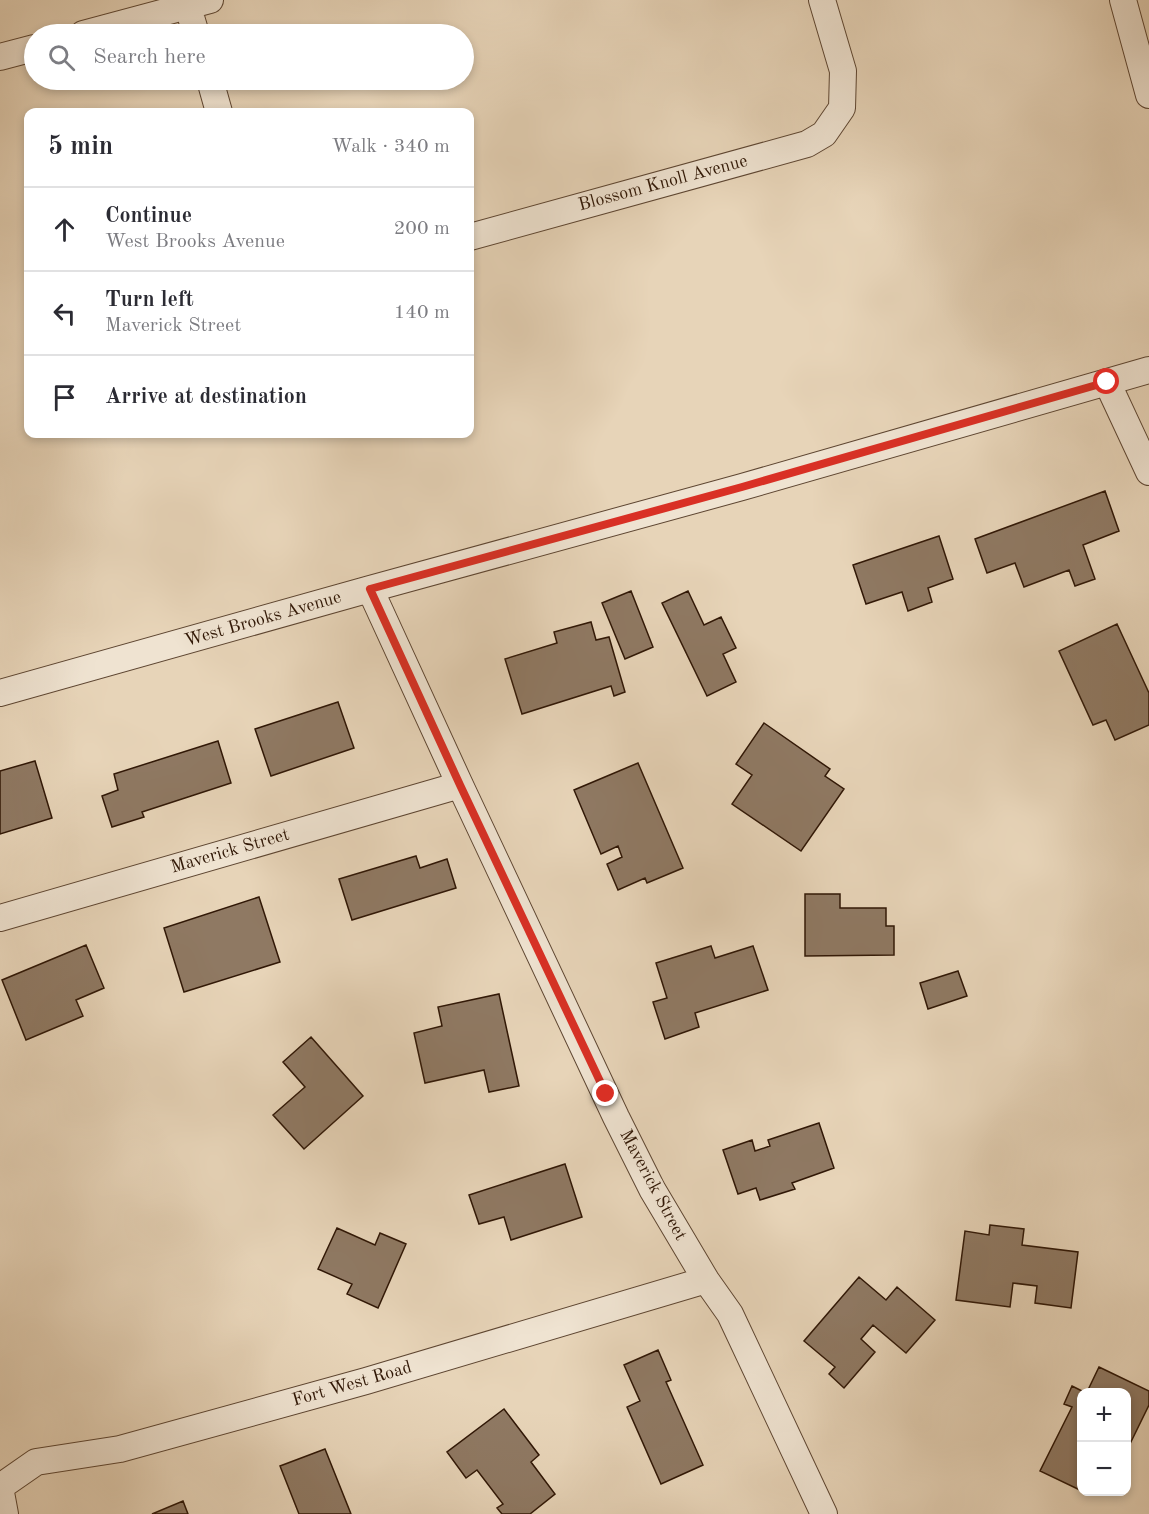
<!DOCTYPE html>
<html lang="en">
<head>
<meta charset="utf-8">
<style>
  :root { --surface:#fff; --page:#f7f7f7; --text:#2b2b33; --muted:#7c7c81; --line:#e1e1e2 }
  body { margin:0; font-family:"Old Standard TT",serif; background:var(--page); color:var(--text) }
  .controls { position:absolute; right:18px; bottom:18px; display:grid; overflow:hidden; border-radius:12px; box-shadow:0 3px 9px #0003 }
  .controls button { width:54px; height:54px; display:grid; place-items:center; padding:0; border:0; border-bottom:2px solid var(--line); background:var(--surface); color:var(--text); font:30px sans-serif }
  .stop { position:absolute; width:18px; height:18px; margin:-14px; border:4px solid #d93025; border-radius:50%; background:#fff }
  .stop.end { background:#d93025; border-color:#fff; box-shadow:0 2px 6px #0008 }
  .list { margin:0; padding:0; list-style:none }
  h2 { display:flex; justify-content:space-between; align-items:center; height:78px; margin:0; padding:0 24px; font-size:26px }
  h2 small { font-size:20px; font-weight:400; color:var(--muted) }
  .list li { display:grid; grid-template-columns:39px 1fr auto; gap:18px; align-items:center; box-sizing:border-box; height:84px; padding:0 24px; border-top:2px solid var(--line) }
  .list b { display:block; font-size:22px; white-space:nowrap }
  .list p { margin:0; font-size:20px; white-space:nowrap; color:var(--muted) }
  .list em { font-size:20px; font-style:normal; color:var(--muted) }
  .icon { flex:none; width:33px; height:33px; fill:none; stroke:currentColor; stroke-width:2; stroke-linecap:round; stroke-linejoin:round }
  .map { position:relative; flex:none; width:1149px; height:1514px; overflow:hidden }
  .search { position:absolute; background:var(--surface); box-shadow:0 3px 9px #0003; left:24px; top:24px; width:450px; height:66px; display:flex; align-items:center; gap:15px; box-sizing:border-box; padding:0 21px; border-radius:33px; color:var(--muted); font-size:22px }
  .panel { position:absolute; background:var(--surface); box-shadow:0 3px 9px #0003; left:24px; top:108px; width:450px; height:330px; border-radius:12px }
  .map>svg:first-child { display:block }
  .building { fill:#8f7963; stroke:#301706; stroke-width:1.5 }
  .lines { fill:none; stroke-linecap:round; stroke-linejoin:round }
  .street-casing { stroke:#5e4632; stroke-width:28 }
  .street { stroke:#efe3d1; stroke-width:26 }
  .route { stroke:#d93025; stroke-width:8 }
  .labels { text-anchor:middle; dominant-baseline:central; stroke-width:4.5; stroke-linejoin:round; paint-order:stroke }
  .street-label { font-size:18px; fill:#301706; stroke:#efe3d1 }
</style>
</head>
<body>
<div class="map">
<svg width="1149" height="1514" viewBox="0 0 1149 1514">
  <rect width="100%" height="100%" fill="#e7d4b8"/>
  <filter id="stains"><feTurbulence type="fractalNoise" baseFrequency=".00333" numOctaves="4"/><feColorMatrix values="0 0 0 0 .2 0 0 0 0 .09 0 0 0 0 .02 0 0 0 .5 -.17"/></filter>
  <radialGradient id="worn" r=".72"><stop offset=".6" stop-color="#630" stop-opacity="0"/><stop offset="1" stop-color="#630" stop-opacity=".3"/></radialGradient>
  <path class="building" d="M1105 491 1119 531 1083 545 1095 579 1075 586 1069 570 1024 587 1015 563 987 573 975 539Z
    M939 536 953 579 928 588 932 602 908 611 902 592 866 604 853 565Z
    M631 591 653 647 625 659 602 603Z
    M688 591 704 625 721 617 736 648 723 654 736 682 707 696 662 603Z
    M591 622 596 640 609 637 625 692 614 696 611 686 522 714 505 659 557 643 554 632Z
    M1117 624 1149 693V725L1115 740 1106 720 1093 725 1059 651Z
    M338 702 354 748 271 776 255 729Z
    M764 723 830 769 825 776 844 789 801 851 732 804 752 775 736 764Z
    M218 741 231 783 142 812 144 817 112 827 102 796 118 790 114 774Z
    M35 761 52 818 0 834V771Z
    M638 763 683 868 647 883 645 878 618 890 607 864 622 857 618 846 601 854 574 790Z
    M416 856 420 868 447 859 456 888 352 920 339 879Z
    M805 894H840V908H886V926H894V955L805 956Z
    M259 897 280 962 184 992 164 928Z
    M86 945 104 988 76 1000 83 1016 26 1040 2 980Z
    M711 946 715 958 753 946 768 990 695 1013 699 1027 665 1039 653 1002 667 998 656 963Z
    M958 971 967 996 928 1009 920 983Z
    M499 994 519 1086 489 1092 484 1070 425 1083 414 1033 442 1026 438 1007Z
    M311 1037 363 1096 304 1149 273 1115 305 1087 283 1062Z
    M819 1123 834 1168 792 1183 795 1189 760 1200 756 1188 738 1194 723 1150 752 1140 755 1151 770 1146 768 1140Z
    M565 1164 582 1217 511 1240 504 1217 479 1224 469 1195Z
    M990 1225 1024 1229 1022 1245 1078 1252 1071 1308 1035 1303 1037 1286 1013 1283 1010 1307 956 1300 965 1231 989 1235Z
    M337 1228 375 1245 380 1233 406 1244 378 1308 347 1294 352 1284 318 1269Z
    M859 1277 886 1300 897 1287 935 1320 906 1353 873 1325 861 1339 875 1352 844 1388 829 1374 835 1367 804 1341Z
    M658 1350 671 1380 666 1382 703 1465 661 1484 627 1407 640 1401 624 1365Z
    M1099 1367 1149 1391V1405L1126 1452V1392H1087Z
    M1072 1386 1084 1392H1082V1491L1040 1471 1072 1407 1064 1404Z
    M504 1409 539 1455 531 1462 555 1494 530 1514H502L497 1508 503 1504 477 1470 466 1478 447 1452Z
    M325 1449 351 1514H299L280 1466Z
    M183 1501 188 1514H152Z"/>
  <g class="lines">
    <g class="street-casing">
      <path id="street" d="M186 0 196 34
        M1123 0 1149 95
        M83 34 210 0
        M0 57 34 48
        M210 80 219 112
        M470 237 807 144 824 134 842 108 843 71 822 0
        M1107 382 1149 472
        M370 589 460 785 616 1117 652 1189 706 1280 730 1314 824 1514
        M0 693 370 589 742 487 1149 370
        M0 918 460 785
        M5 1514 0 1487 36 1462 120 1449 366 1381 706 1280"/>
    </g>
    <use href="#street" class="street"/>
  </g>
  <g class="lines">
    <path class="route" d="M606 1094 460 785 370 589 742 487 1107 382"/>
  </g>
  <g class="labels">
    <g class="street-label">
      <text transform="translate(663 183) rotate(-15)">Blossom Knoll Avenue</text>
      <text transform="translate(263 619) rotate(-16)">West Brooks Avenue</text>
      <text transform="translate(230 851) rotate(-16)">Maverick Street</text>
      <text transform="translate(653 1185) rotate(62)">Maverick Street</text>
      <text transform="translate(352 1384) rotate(-16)">Fort West Road</text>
    </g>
  </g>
  <rect width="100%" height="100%" filter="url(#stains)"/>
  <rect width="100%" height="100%" fill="url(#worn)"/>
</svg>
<div class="controls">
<button>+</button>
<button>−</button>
</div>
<div class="stop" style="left:1107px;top:382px"></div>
<div class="stop end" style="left:606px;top:1094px"></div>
<div class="search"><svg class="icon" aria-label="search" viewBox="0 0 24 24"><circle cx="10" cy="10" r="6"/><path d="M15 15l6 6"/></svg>Search here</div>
<section class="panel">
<h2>5 min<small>Walk · 340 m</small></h2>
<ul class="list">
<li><svg class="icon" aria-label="ahead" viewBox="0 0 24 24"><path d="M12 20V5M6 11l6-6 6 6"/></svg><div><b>Continue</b><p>West Brooks Avenue</p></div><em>200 m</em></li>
<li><svg class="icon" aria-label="left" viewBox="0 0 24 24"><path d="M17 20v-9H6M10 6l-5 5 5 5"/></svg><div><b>Turn left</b><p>Maverick Street</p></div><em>140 m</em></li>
<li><svg class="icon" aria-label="arrive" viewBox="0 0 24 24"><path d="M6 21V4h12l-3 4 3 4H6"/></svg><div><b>Arrive at destination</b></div></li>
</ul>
</section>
</div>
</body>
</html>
